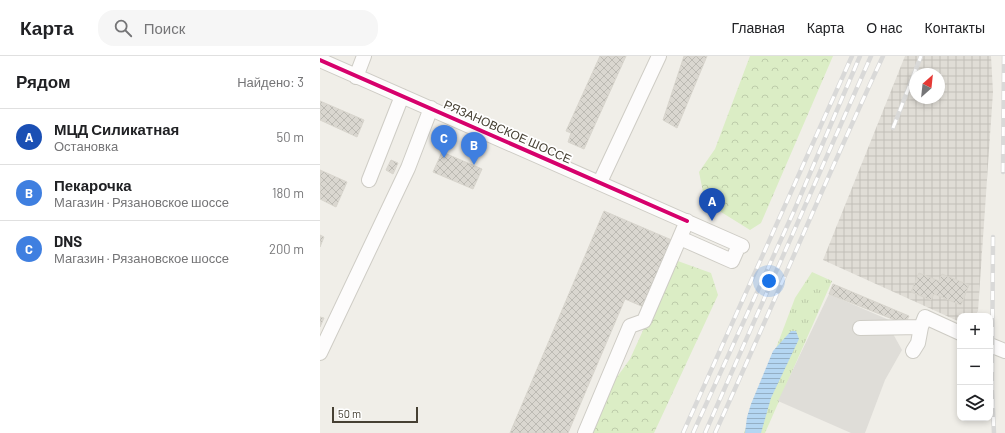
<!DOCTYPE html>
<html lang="ru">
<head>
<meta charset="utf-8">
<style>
  :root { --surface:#fff; --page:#f6f6f6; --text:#202124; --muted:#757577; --line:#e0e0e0; --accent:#0f766e }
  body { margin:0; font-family:Barlow,sans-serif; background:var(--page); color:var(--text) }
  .controls { position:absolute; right:12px; bottom:12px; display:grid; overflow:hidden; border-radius:8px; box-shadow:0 2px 6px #0003 }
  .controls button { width:36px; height:36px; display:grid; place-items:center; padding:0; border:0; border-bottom:1px solid var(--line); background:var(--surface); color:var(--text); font:20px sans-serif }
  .compass { position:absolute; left:589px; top:12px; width:36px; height:36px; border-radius:50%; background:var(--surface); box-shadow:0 2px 6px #0003; rotate:27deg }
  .scale { position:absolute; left:12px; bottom:10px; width:86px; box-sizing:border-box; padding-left:4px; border:2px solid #464033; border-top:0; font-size:11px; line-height:14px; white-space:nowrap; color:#464033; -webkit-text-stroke:3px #fff; paint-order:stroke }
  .you { position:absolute; left:449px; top:225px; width:14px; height:14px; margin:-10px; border:3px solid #fff; border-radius:50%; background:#1a73e8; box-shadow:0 0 0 6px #1a73e833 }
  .badge { display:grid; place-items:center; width:26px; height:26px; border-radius:50%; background:var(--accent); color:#fff; font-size:13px; font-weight:700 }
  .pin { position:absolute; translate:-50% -33px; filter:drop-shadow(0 1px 2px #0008) }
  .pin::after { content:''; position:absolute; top:21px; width:14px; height:12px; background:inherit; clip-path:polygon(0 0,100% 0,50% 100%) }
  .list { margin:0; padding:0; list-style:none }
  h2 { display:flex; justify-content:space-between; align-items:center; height:52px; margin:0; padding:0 16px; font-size:17px }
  h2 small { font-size:13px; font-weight:400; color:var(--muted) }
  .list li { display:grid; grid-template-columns:26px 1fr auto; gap:12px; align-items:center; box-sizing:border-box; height:56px; padding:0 16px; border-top:1px solid var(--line) }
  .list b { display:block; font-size:15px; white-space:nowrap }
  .list p { margin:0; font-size:13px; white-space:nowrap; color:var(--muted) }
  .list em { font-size:13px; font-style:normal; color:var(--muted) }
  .icon { flex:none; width:22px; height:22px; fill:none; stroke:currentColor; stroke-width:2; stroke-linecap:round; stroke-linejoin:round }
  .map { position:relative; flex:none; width:685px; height:377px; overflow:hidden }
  header { display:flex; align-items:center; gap:24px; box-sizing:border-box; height:56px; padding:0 20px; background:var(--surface); border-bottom:1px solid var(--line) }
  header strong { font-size:19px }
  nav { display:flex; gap:22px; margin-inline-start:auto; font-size:14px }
  .search { width:280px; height:36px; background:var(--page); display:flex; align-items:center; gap:10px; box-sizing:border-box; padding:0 14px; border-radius:16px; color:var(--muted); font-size:15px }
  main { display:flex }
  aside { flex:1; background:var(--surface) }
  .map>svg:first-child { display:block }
  .industrial { fill:url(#industrial-grid); fill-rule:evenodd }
  .grass { fill:url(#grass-tufts) }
  .forest { fill:url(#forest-crowns) }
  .parking { fill:#dfddd8 }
  .water { fill:url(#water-rules) }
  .building { fill:url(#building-cross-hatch); stroke:#d8d5cd }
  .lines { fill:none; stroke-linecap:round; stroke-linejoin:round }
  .minor-casing { stroke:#ceccc5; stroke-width:16 }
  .minor { stroke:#fdfcfc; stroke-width:14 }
  .rail-casing { stroke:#d9d9d8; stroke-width:4.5 }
  .rail { stroke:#fff; stroke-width:3; stroke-dasharray:9; stroke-linecap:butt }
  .cycleway-casing { stroke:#fff; stroke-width:6 }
  .cycleway { stroke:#d6006c; stroke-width:4 }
  .labels { text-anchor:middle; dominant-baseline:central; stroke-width:3.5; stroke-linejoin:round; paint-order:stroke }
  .street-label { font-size:12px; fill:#464033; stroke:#fff }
</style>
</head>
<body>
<header>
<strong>Карта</strong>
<div class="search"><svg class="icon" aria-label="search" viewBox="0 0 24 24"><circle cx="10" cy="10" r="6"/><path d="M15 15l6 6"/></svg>Поиск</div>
<nav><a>Главная</a><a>Карта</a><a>О нас</a><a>Контакты</a></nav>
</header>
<main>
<aside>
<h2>Рядом<small>Найдено: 3</small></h2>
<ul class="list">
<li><span class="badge" style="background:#1a4fb4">A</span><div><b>МЦД Силикатная</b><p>Остановка</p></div><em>50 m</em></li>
<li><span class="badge" style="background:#3f7fe0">B</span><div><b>Пекарочка</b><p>Магазин · Рязановское шоссе</p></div><em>180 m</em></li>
<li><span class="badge" style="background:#3f7fe0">C</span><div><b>DNS</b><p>Магазин · Рязановское шоссе</p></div><em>200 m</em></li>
</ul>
</aside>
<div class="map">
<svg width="685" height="377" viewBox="0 0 685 377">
  <defs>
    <pattern id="industrial-grid" width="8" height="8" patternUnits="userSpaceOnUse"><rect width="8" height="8" fill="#e0ddd6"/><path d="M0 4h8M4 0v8" fill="none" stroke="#c2bfb8"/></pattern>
    <pattern id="grass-tufts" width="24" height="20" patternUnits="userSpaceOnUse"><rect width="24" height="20" fill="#dbedc5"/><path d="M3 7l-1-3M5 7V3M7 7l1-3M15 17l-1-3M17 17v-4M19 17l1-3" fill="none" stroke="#bdccaa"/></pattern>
    <pattern id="forest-crowns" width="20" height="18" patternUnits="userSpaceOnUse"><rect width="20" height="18" fill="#dbedc5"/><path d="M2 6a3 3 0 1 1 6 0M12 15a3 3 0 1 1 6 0" fill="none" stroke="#bdccaa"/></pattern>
    <pattern id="water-rules" width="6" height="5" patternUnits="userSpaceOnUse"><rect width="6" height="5" fill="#b4d6f2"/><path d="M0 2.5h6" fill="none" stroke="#94afc5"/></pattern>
    <pattern id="building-cross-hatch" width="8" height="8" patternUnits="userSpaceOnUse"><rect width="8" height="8" fill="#dad7d0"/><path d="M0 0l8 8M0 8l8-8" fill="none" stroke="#bcbab3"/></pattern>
  </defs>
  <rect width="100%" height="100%" fill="#f0eee8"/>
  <path class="industrial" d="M585 0H671L673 36 658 255 655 260H640V266L503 204ZM595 18H619V42H595Z"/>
  <path class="grass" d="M492 216 512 225 445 377H424L475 242Z"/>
  <path class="forest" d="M430 0H513L441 167 430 174 385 146 379 116 395 93Z
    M355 204 391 217 398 239 334 377H268L279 346 310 303Z"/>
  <path class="parking" d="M509 238 576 267 572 276 582 294 565 324 545 377H531L458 345Z"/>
  <path class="water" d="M471 275H476L479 283 451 342 441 377H425L427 361 431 348 453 295Z"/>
  <path class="building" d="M280 0H306L264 93 248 86 251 77 246 75Z
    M364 0H387L357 72 343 64Z
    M0 45 44 64 37 81 0 64Z
    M122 96 162 113 153 133 113 116Z
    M71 104 78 107 73 118 66 114Z
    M0 114 27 126 16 151 0 143Z
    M284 155 354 185 326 252 305 243 248 377H190Z
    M0 179 4 181 0 191Z
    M599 217 619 225 622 218 649 229 641 249 614 238 611 244 591 236Z
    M513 228 589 260 585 268 509 238Z
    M0 261 4 262 0 271Z"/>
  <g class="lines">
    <g class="minor-casing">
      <path id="minor" d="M0 4 422 190
        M36 21 44 0
        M49 124 82 40
        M280 126 339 0
        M360 182 412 205 419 189
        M540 272 601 271 605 261 640 277
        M670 289 685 295
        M593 295 598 287 601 271
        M0 297 88 112 111 52
        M265 377 310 270 324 265 367 165"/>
    </g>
    <use href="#minor" class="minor"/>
    <g class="rail-casing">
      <path id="rail" d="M573 72 601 0
        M683 116 684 0
        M673 181 672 333 674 377
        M363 377 532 0
        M373 377 474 155 540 0
        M385 377 551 0
        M395 377C452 252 505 125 563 0"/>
    </g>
    <use href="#rail" class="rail"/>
    <g class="cycleway-casing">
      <path id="cycleway" d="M0 4 367 165"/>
    </g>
    <use href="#cycleway" class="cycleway"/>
  </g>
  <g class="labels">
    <g class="street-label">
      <text transform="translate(188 75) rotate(24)">РЯЗАНОВСКОЕ ШОССЕ</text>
    </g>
  </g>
</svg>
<div class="controls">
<button>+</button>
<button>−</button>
<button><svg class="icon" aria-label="layers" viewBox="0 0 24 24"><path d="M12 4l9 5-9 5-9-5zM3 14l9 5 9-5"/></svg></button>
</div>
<svg class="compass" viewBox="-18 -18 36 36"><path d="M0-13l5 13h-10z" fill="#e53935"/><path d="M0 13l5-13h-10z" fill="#757577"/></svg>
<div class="scale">50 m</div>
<div class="you"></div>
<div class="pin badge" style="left:392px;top:165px;background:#1a4fb4">A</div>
<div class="pin badge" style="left:154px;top:109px;background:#3f7fe0">B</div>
<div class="pin badge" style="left:124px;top:102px;background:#3f7fe0">C</div>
</div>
</main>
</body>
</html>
